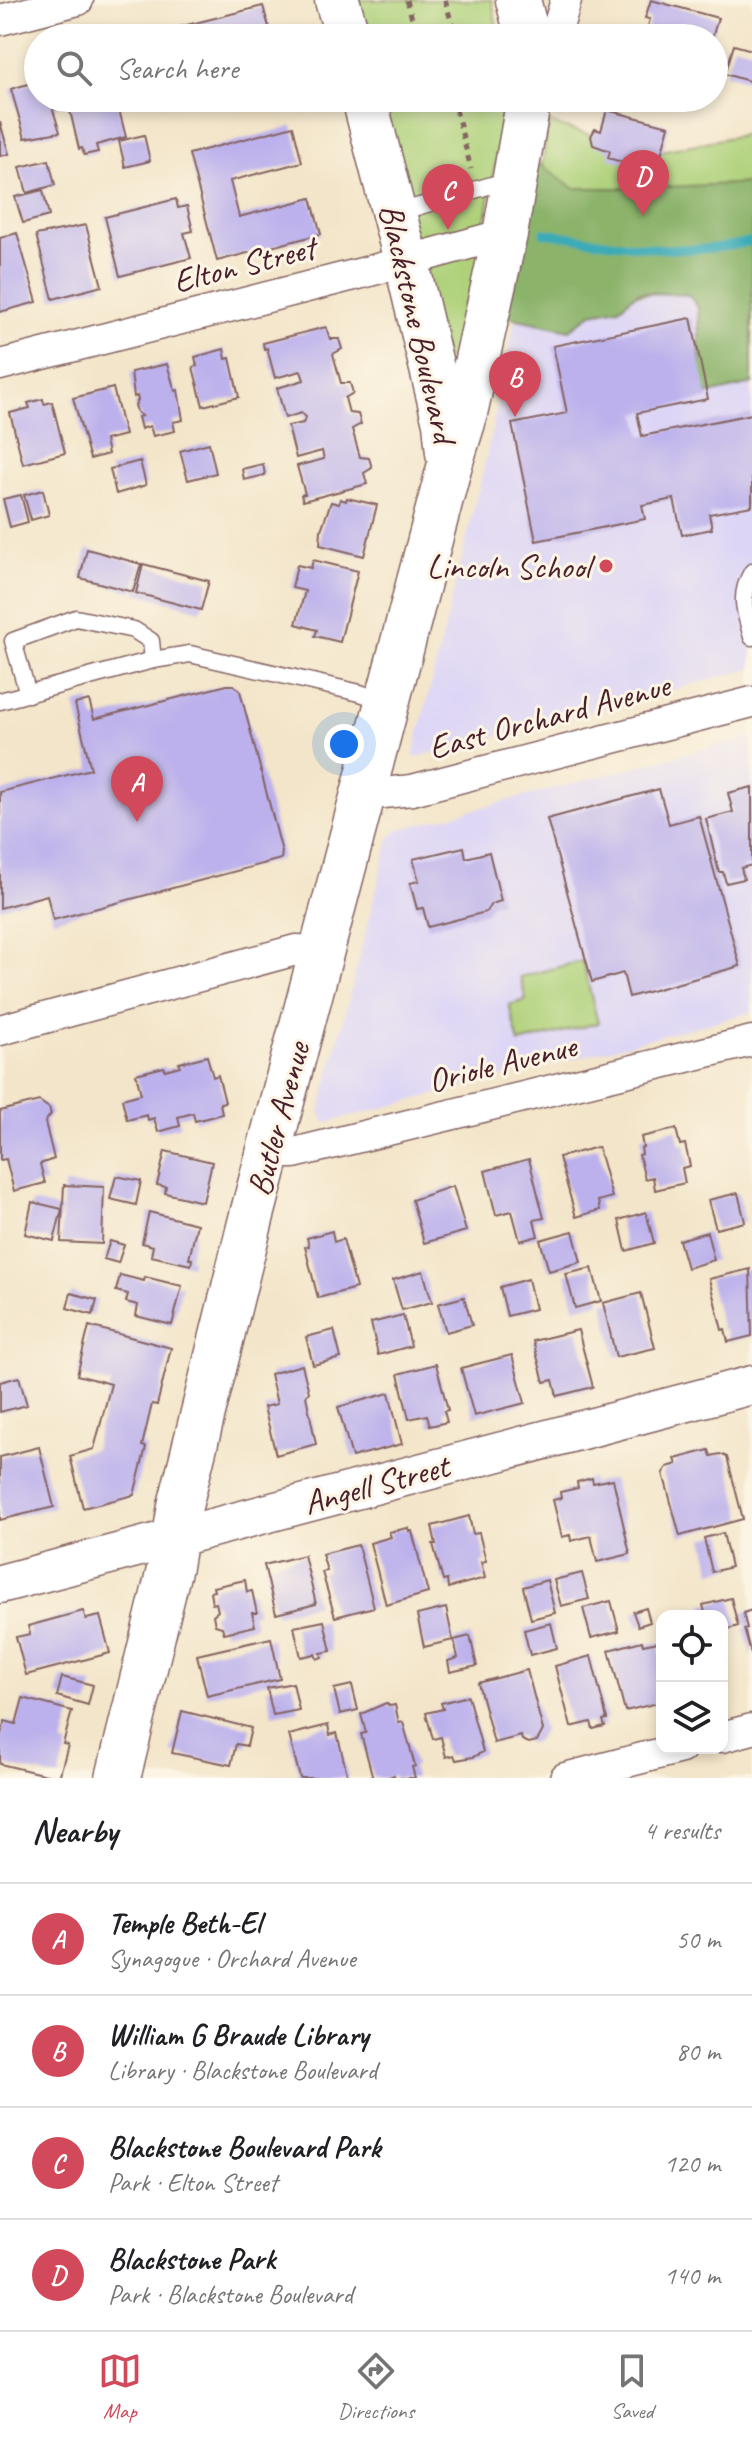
<!DOCTYPE html>
<html lang="en">
<head>
<meta charset="utf-8">
<style>
  :root { --surface:#fff; --page:#f2f2f2; --text:#202124; --muted:#757577; --line:#e0e0e0; --accent:#d1495b }
  body { margin:0; font-family:Caveat,sans-serif; background:var(--page); color:var(--text) }
  .controls { position:absolute; right:24px; bottom:24px; display:grid; overflow:hidden; border-radius:16px; box-shadow:0 4px 12px #0003 }
  .controls button { width:72px; height:72px; display:grid; place-items:center; padding:0; border:0; border-bottom:2px solid var(--line); background:var(--surface); color:var(--text); font:40px sans-serif }
  .you { position:absolute; left:344px; top:744px; width:28px; height:28px; margin:-20px; border:6px solid #fff; border-radius:50%; background:#1a73e8; box-shadow:0 0 0 12px #1a73e833 }
  .badge { display:grid; place-items:center; width:52px; height:52px; border-radius:50%; background:var(--accent); color:#fff; font-size:26px; font-weight:700 }
  .pin { position:absolute; translate:-50% -66px; filter:drop-shadow(0 2px 4px #0008) }
  .pin::after { content:''; position:absolute; top:42px; width:28px; height:24px; background:inherit; clip-path:polygon(0 0,100% 0,50% 100%) }
  .list { margin:0; padding:0; list-style:none }
  h2 { display:flex; justify-content:space-between; align-items:center; height:104px; margin:0; padding:0 32px; font-size:34px }
  h2 small { font-size:26px; font-weight:400; color:var(--muted) }
  .list li { display:grid; grid-template-columns:52px 1fr auto; gap:24px; align-items:center; box-sizing:border-box; height:112px; padding:0 32px; border-top:2px solid var(--line) }
  .list b { display:block; font-size:30px; white-space:nowrap }
  .list p { margin:0; font-size:26px; white-space:nowrap; color:var(--muted) }
  .list em { font-size:26px; font-style:normal; color:var(--muted) }
  .icon { flex:none; width:44px; height:44px; fill:none; stroke:currentColor; stroke-width:2; stroke-linecap:round; stroke-linejoin:round }
  .map { position:relative; flex:none; width:752px; height:1778px; overflow:hidden }
  .search { position:absolute; background:var(--surface); box-shadow:0 4px 12px #0003; left:24px; right:24px; top:24px; height:88px; display:flex; align-items:center; gap:20px; box-sizing:border-box; padding:0 28px; border-radius:44px; color:var(--muted); font-size:30px }
  .sheet { height:552px; background:var(--surface) }
  nav { display:flex; justify-content:space-around; align-items:center; box-sizing:border-box; height:112px; border-top:2px solid var(--line); background:var(--surface); font-size:22px; color:var(--muted) }
  nav a { display:grid; justify-items:center; gap:4px }
  nav .on { color:var(--accent) }
  .map>svg:first-child { display:block }
  .built { fill:#ddd5f6 }
  .green { fill:#afd17a; stroke:#7c7852; stroke-width:2 }
  .forest { fill:#8bb36a; stroke:#6a694a; stroke-width:2 }
  .lines { fill:none; stroke-linecap:round; stroke-linejoin:round }
  .stream { stroke:#3aabb7; stroke-width:9 }
  .building { fill:#bcb1ec }
  .service-casing { stroke:#856462; stroke-width:19 }
  .minor-casing { stroke:#856462; stroke-width:33 }
  .tertiary-casing { stroke:#856462; stroke-width:41 }
  .secondary-casing { stroke:#856462; stroke-width:47 }
  .path { stroke:#856462; stroke-width:5; stroke-dasharray:6 6; stroke-linecap:butt }
  .service { stroke:#fff; stroke-width:16 }
  .minor { stroke:#fff; stroke-width:30 }
  .tertiary { stroke:#fff; stroke-width:38 }
  .secondary { stroke:#fff; stroke-width:44 }
  .poi-dot { fill:#d1495b; stroke:#fcf5e5; stroke-width:3 }
  .labels { text-anchor:middle; dominant-baseline:central; stroke-width:6; stroke-linejoin:round; paint-order:stroke }
  .street-label { font-size:34px; fill:#4a1f2b; stroke:#fcf5e5 }
  .poi-label { font-size:34px; fill:#4a1f2b; stroke:#fcf5e5; text-anchor:end }
</style>
</head>
<body>
<div class="map">
<svg width="752" height="1778" viewBox="0 0 752 1778">
  <rect width="100%" height="100%" fill="#fcf5e5"/>
  <filter id="ink" filterUnits="userSpaceOnUse"><feTurbulence type="fractalNoise" baseFrequency=".0125" numOctaves="2"/><feDisplacementMap in="SourceGraphic" scale="16" xChannelSelector="R" yChannelSelector="G"/><feConvolveMatrix kernelMatrix="1 2 1 2 8 2 1 2 1" color-interpolation-filters="sRGB"/></filter>
  <filter id="wash" filterUnits="userSpaceOnUse"><feTurbulence type="fractalNoise" baseFrequency=".006" numOctaves="4" result="noise"/><feDisplacementMap in="SourceGraphic" scale="32" xChannelSelector="R" yChannelSelector="G"/><feGaussianBlur stdDeviation="1.8" result="paint"/><feColorMatrix in="noise" values="0 0 0 0 0 0 0 0 0 0 0 0 0 0 0 0 0 1.4 0 .05"/><feComposite in="paint" operator="in"/></filter>
  <g filter="url(#wash)">
    <rect width="100%" height="100%" fill="#f3e5c9"/>
    <path class="built" d="M752 278V669L413 758 485 463 519 302 725 289Z
      M752 736V1012L325 1123 320 1112 389 839 397 830Z"/>
    <path class="green" d="M355 0H492L499 38H364Z
      M378 98H506L463 361 441 357Z
      M549 123 651 153 752 133V278L725 289 519 302Z
      M582 961 598 1023 519 1043 509 1005 526 1000 520 977Z"/>
    <path class="forest" d="M523 153 574 188H643L752 183V384L701 396 698 308 689 295 638 292 619 308 592 313 570 330 493 314Z"/>
    <g class="lines">
      <path class="stream" d="M544 233C612 242 685 260 752 241"/>
    </g>
    <g id="blocks">
      <path class="building" d="M651 0 718 18 712 38 645 37 650 19 645 18Z
        M263 6 272 38H165L163 31Z
        M734 45 752 50V82L725 74Z
        M38 81V98H55L57 106 53 110 60 132 25 138 11 89Z
        M67 98H116L126 137 96 145 98 152 84 155 82 148 79 149Z
        M607 110 669 126 658 166 630 159 629 164 608 158 610 151 593 145 591 136 595 129 601 131Z
        M0 122 9 154 0 156Z
        M293 126 302 162 230 181 239 217 311 198 321 234 217 261 189 154Z
        M144 135 150 161 125 167 119 141Z
        M49 160 55 185 27 193 20 167Z
        M43 190 49 216 23 223 15 197Z
        M176 199 178 208 187 206 193 231 184 233 191 258 120 276 105 217Z
        M86 225 102 286 53 299 36 235Z
        M17 233 37 302 0 312V238Z
        M691 318 708 399 637 413 642 436 752 414V506L709 514 712 529 682 535 674 499 642 505 645 519 536 541 512 424 567 413 553 346Z
        M326 327 330 339H339L342 349 333 354 341 383H350L353 393 345 398 349 413 358 414 361 424 352 429 360 457 369 458 372 468 364 473 367 484 303 501 301 495 305 494 297 466 324 459 322 451 296 458 288 426 303 423 306 417 301 413 285 418 277 388 304 380 301 371 275 378 267 348 264 349 263 343Z
        M224 349 226 359 230 358 239 397 203 406 193 367 197 366 195 357Z
        M167 364 175 391 178 390 183 420 173 422 175 431 153 436 150 426 141 429 138 417 142 416 137 412 135 405 138 400 137 396 134 397 131 372Z
        M113 388 125 435 105 440 108 454 90 459 73 398Z
        M43 399 44 404 52 402 65 453 23 464 10 413 30 408 28 403Z
        M209 443 216 473 188 480 180 451Z
        M140 461 146 485 116 494 110 469Z
        M263 464 265 475 244 480 242 469Z
        M43 490 49 515 31 520 24 495Z
        M21 495 28 522 10 527 3 499Z
        M347 498 377 505 364 556 320 545 321 530 331 502 339 504 340 499 346 501Z
        M87 549 141 564 133 592 80 578Z
        M313 560 358 571 340 642 315 636 317 630 296 624 305 591 292 588 297 565 311 568Z
        M143 564 209 581 201 610 136 593Z
        M227 685H234L240 691 282 852 281 859 53 920 47 895 0 908V792L91 769 75 704 89 700 94 719Z
        M752 787V865L741 868 744 879 726 883 723 872H719L706 819 733 812 728 793Z
        M659 789 669 824 699 816 740 966 629 997 623 973 592 982 547 819Z
        M464 847 466 858 489 852 501 901 491 904 486 912 428 927 423 908 417 909 410 883 419 881 413 859Z
        M207 1056 213 1077 218 1075 225 1102 220 1103 222 1114 195 1121 193 1113 178 1117 180 1126 158 1132 154 1118 148 1120 147 1115 127 1120 122 1099 141 1094 136 1074 164 1067 165 1070 180 1066 179 1063Z
        M39 1101 49 1108 51 1114 45 1122 54 1159 40 1164 45 1183 14 1191 6 1159 0 1160V1111Z
        M676 1129 680 1145 685 1144 690 1166 682 1168 685 1183 655 1190 653 1177 645 1179 639 1155 642 1154 641 1148 643 1147 641 1137Z
        M598 1147 612 1197 598 1201 600 1210 576 1217 559 1157Z
        M165 1151 212 1162 203 1202 165 1193 166 1187 157 1185Z
        M529 1159 544 1218 534 1220 538 1236 520 1241 512 1211 496 1215 485 1171Z
        M116 1176 141 1181 136 1205 110 1199Z
        M64 1185 104 1187 102 1244 61 1242Z
        M453 1186 466 1231 424 1243 412 1200Z
        M738 1193 745 1222 716 1229 708 1200Z
        M32 1202 62 1209 54 1241 25 1234Z
        M149 1212 197 1224 189 1259H192L191 1265 151 1256 153 1246 142 1243Z
        M646 1212 654 1243 626 1251 619 1220Z
        M332 1231 334 1242 343 1239 356 1288 318 1298 305 1247 309 1246 307 1238Z
        M573 1231 581 1262 549 1271 540 1240Z
        M707 1232 714 1260 687 1268 679 1240Z
        M110 1241 124 1245 118 1263 104 1259Z
        M592 1268 601 1301 575 1308 566 1274Z
        M750 1269 752 1336 728 1342 725 1329 722 1330 709 1279Z
        M423 1271 432 1302 402 1310 393 1280Z
        M120 1275 144 1281 145 1277 182 1286 172 1325 136 1316 138 1305 126 1302 128 1294 116 1291Z
        M528 1279 535 1309 507 1316 500 1287Z
        M71 1293 97 1300 93 1315 67 1308Z
        M641 1293 655 1348 616 1357 603 1303Z
        M464 1297 472 1325 446 1332 438 1304Z
        M403 1315 411 1346 378 1355 371 1323Z
        M89 1326 171 1348 157 1405 152 1404 142 1446 146 1447 134 1495 83 1508 70 1456 94 1449 111 1384 77 1375Z
        M334 1330 341 1358 313 1365 306 1337Z
        M578 1330 593 1387 557 1396 553 1380 544 1382 533 1341Z
        M512 1355 525 1403 474 1416 461 1368Z
        M436 1364 448 1410 444 1411 447 1422 430 1426 427 1415 409 1419 398 1374Z
        M302 1365 309 1392 306 1396 316 1444 276 1455 264 1407 277 1404 270 1374Z
        M19 1377 27 1405 0 1412V1382Z
        M389 1393 402 1444 352 1457 338 1407Z
        M39 1447 54 1507 0 1520V1457Z
        M709 1450 711 1456 720 1454 727 1457 743 1519 680 1536 663 1473 667 1467 677 1464 675 1459Z
        M592 1478 593 1483 613 1479 630 1554 597 1562 591 1536 571 1541 570 1535 562 1537 553 1500 561 1498 560 1492 578 1488 577 1482Z
        M469 1516 473 1534 479 1533 486 1561 481 1562 485 1578 448 1588 447 1580 443 1581 433 1544H436L432 1526Z
        M408 1528 409 1531H412L428 1593 386 1605 370 1543 391 1537 389 1532Z
        M723 1533 731 1567 712 1572 704 1538Z
        M358 1545 374 1607 335 1617 322 1572 327 1571 322 1554Z
        M304 1555 316 1604 276 1614 264 1565Z
        M582 1573 589 1599 561 1606 554 1580Z
        M245 1580 247 1592 252 1591 257 1613H252L255 1626 224 1633 222 1627 215 1625 213 1615 218 1611 216 1603 212 1604 210 1592 214 1591 213 1587Z
        M547 1580 555 1613 531 1619 523 1587Z
        M731 1598 738 1626 722 1631V1616H706L703 1605Z
        M611 1601 619 1631 591 1638 583 1608Z
        M446 1608 453 1640 424 1647 417 1615Z
        M646 1608 650 1622 638 1626 633 1612Z
        M752 1610V1654H751L744 1629 747 1628 743 1613Z
        M83 1611 86 1619 100 1616 110 1653 26 1675 16 1637 30 1634 28 1626Z
        M324 1621 331 1651 321 1653 322 1657 317 1659 315 1654 301 1657 294 1627Z
        M551 1623 557 1648 530 1655 524 1630Z
        M470 1636 477 1666 450 1672 448 1661 458 1658 454 1640Z
        M271 1638 280 1679 207 1696 197 1655Z
        M642 1641 643 1645 658 1642 662 1659V1702L625 1711 609 1650Z
        M591 1656 607 1719 603 1720 605 1726 593 1729 591 1722 571 1727 555 1666Z
        M527 1670 543 1730 541 1734 537 1741 529 1743 522 1740 521 1736 494 1743 478 1683Z
        M62 1677 93 1685 88 1705 57 1696Z
        M293 1683 299 1710 273 1715 267 1688Z
        M352 1685 358 1710 340 1714 334 1689Z
        M468 1696 483 1752 473 1757 456 1760 454 1755 446 1757 441 1737 433 1739 426 1713 443 1709 441 1703Z
        M23 1698 72 1711 63 1744 68 1745 59 1778 0 1764V1737L5 1721 16 1724Z
        M386 1703 390 1706 395 1705 399 1723 403 1722 415 1766 412 1767 415 1778H394V1775L387 1778H373L361 1734 366 1733 361 1714Z
        M182 1711 251 1728 247 1746 236 1744 231 1765 172 1753Z
        M328 1725 330 1735 337 1733 348 1778H300L289 1735Z"/>
    </g>
  </g>
  <g filter="url(#ink)">
    <use href="#blocks" fill-opacity="0" stroke="#856462" stroke-width="2"/>
    <g class="lines">
      <g class="service-casing">
        <path id="service" d="M396 213 512 179
          M752 572C738 597 745 611 752 637
          M28 694 13 641 76 618 134 630 151 641 153 660
          M0 701 153 660 190 654 360 693 387 702"/>
      </g>
      <g class="minor-casing">
        <path id="minor" d="M0 20 78 0
          M555 38 566 0
          M0 365 366 272 505 234
          M364 795 412 790 752 702
          M0 1030 296 950 322 951
          M269 1153H294L752 1041
          M722 1737 752 1729
          M565 1778 681 1748"/>
      </g>
      <g class="tertiary-casing">
        <path id="tertiary" d="M0 1584 752 1385"/>
      </g>
      <g class="secondary-casing">
        <path id="secondary" d="M337 0 348 38
          M518 0 528 38
          M364 98 406 260 445 423 448 453
          M118 1778 170 1566 180 1506 251 1219 450 464 463 422 505 234 529 98"/>
      </g>
      <path class="path" d="M407 0 417 38
        M445 0 456 38
        M453 98 471 169"/>
      <use href="#service" class="service"/>
      <use href="#minor" class="minor"/>
      <use href="#tertiary" class="tertiary"/>
      <use href="#secondary" class="secondary"/>
    </g>
  </g>
  <circle class="poi-dot" cx="606" cy="566" r="8"/>
  <g class="labels">
    <g class="street-label">
      <text transform="translate(244 264) rotate(-14)">Elton Street</text>
      <text transform="translate(418 323) rotate(77)">Blackstone Boulevard</text>
      <text transform="translate(549 716) rotate(-15)">East Orchard Avenue</text>
      <text transform="translate(502 1063) rotate(-14)">Oriole Avenue</text>
      <text transform="translate(278 1119) rotate(-75)">Butler Avenue</text>
      <text transform="translate(376 1484) rotate(-15)">Angell Street</text>
    </g>
    <g class="poi-label">
      <text x="590" y="566">Lincoln School</text>
    </g>
  </g>
</svg>
<div class="controls">
<button><svg class="icon" aria-label="locate" viewBox="0 0 24 24"><circle cx="12" cy="12" r="6"/><path d="M12 2v4M12 18v4M2 12h4M18 12h4"/></svg></button>
<button><svg class="icon" aria-label="layers" viewBox="0 0 24 24"><path d="M12 4l9 5-9 5-9-5zM3 14l9 5 9-5"/></svg></button>
</div>
<div class="you"></div>
<div class="pin badge" style="left:137px;top:822px">A</div>
<div class="pin badge" style="left:515px;top:417px">B</div>
<div class="pin badge" style="left:448px;top:230px">C</div>
<div class="pin badge" style="left:643px;top:216px">D</div>
<div class="search"><svg class="icon" aria-label="search" viewBox="0 0 24 24"><circle cx="10" cy="10" r="6"/><path d="M15 15l6 6"/></svg>Search here</div>
</div>
<section class="sheet">
<h2>Nearby<small>4 results</small></h2>
<ul class="list">
<li><span class="badge">A</span><div><b>Temple Beth-El</b><p>Synagogue · Orchard Avenue</p></div><em>50 m</em></li>
<li><span class="badge">B</span><div><b>William G Braude Library</b><p>Library · Blackstone Boulevard</p></div><em>80 m</em></li>
<li><span class="badge">C</span><div><b>Blackstone Boulevard Park</b><p>Park · Elton Street</p></div><em>120 m</em></li>
<li><span class="badge">D</span><div><b>Blackstone Park</b><p>Park · Blackstone Boulevard</p></div><em>140 m</em></li>
</ul>
</section>
<nav>
<a class="on"><svg class="icon" aria-label="map" viewBox="0 0 24 24"><path d="M3 6l6-2 6 2 6-2v14l-6 2-6-2-6 2zM9 4v14M15 6v14"/></svg>Map</a>
<a><svg class="icon" aria-label="directions" viewBox="0 0 24 24"><path d="M12 3l9 9-9 9-9-9zM9 14v-3h6M13 9l2 2-2 2"/></svg>Directions</a>
<a><svg class="icon" aria-label="saved" viewBox="0 0 24 24"><path d="M7 4h10v16l-5-4-5 4z"/></svg>Saved</a>
</nav>
</body>
</html>
